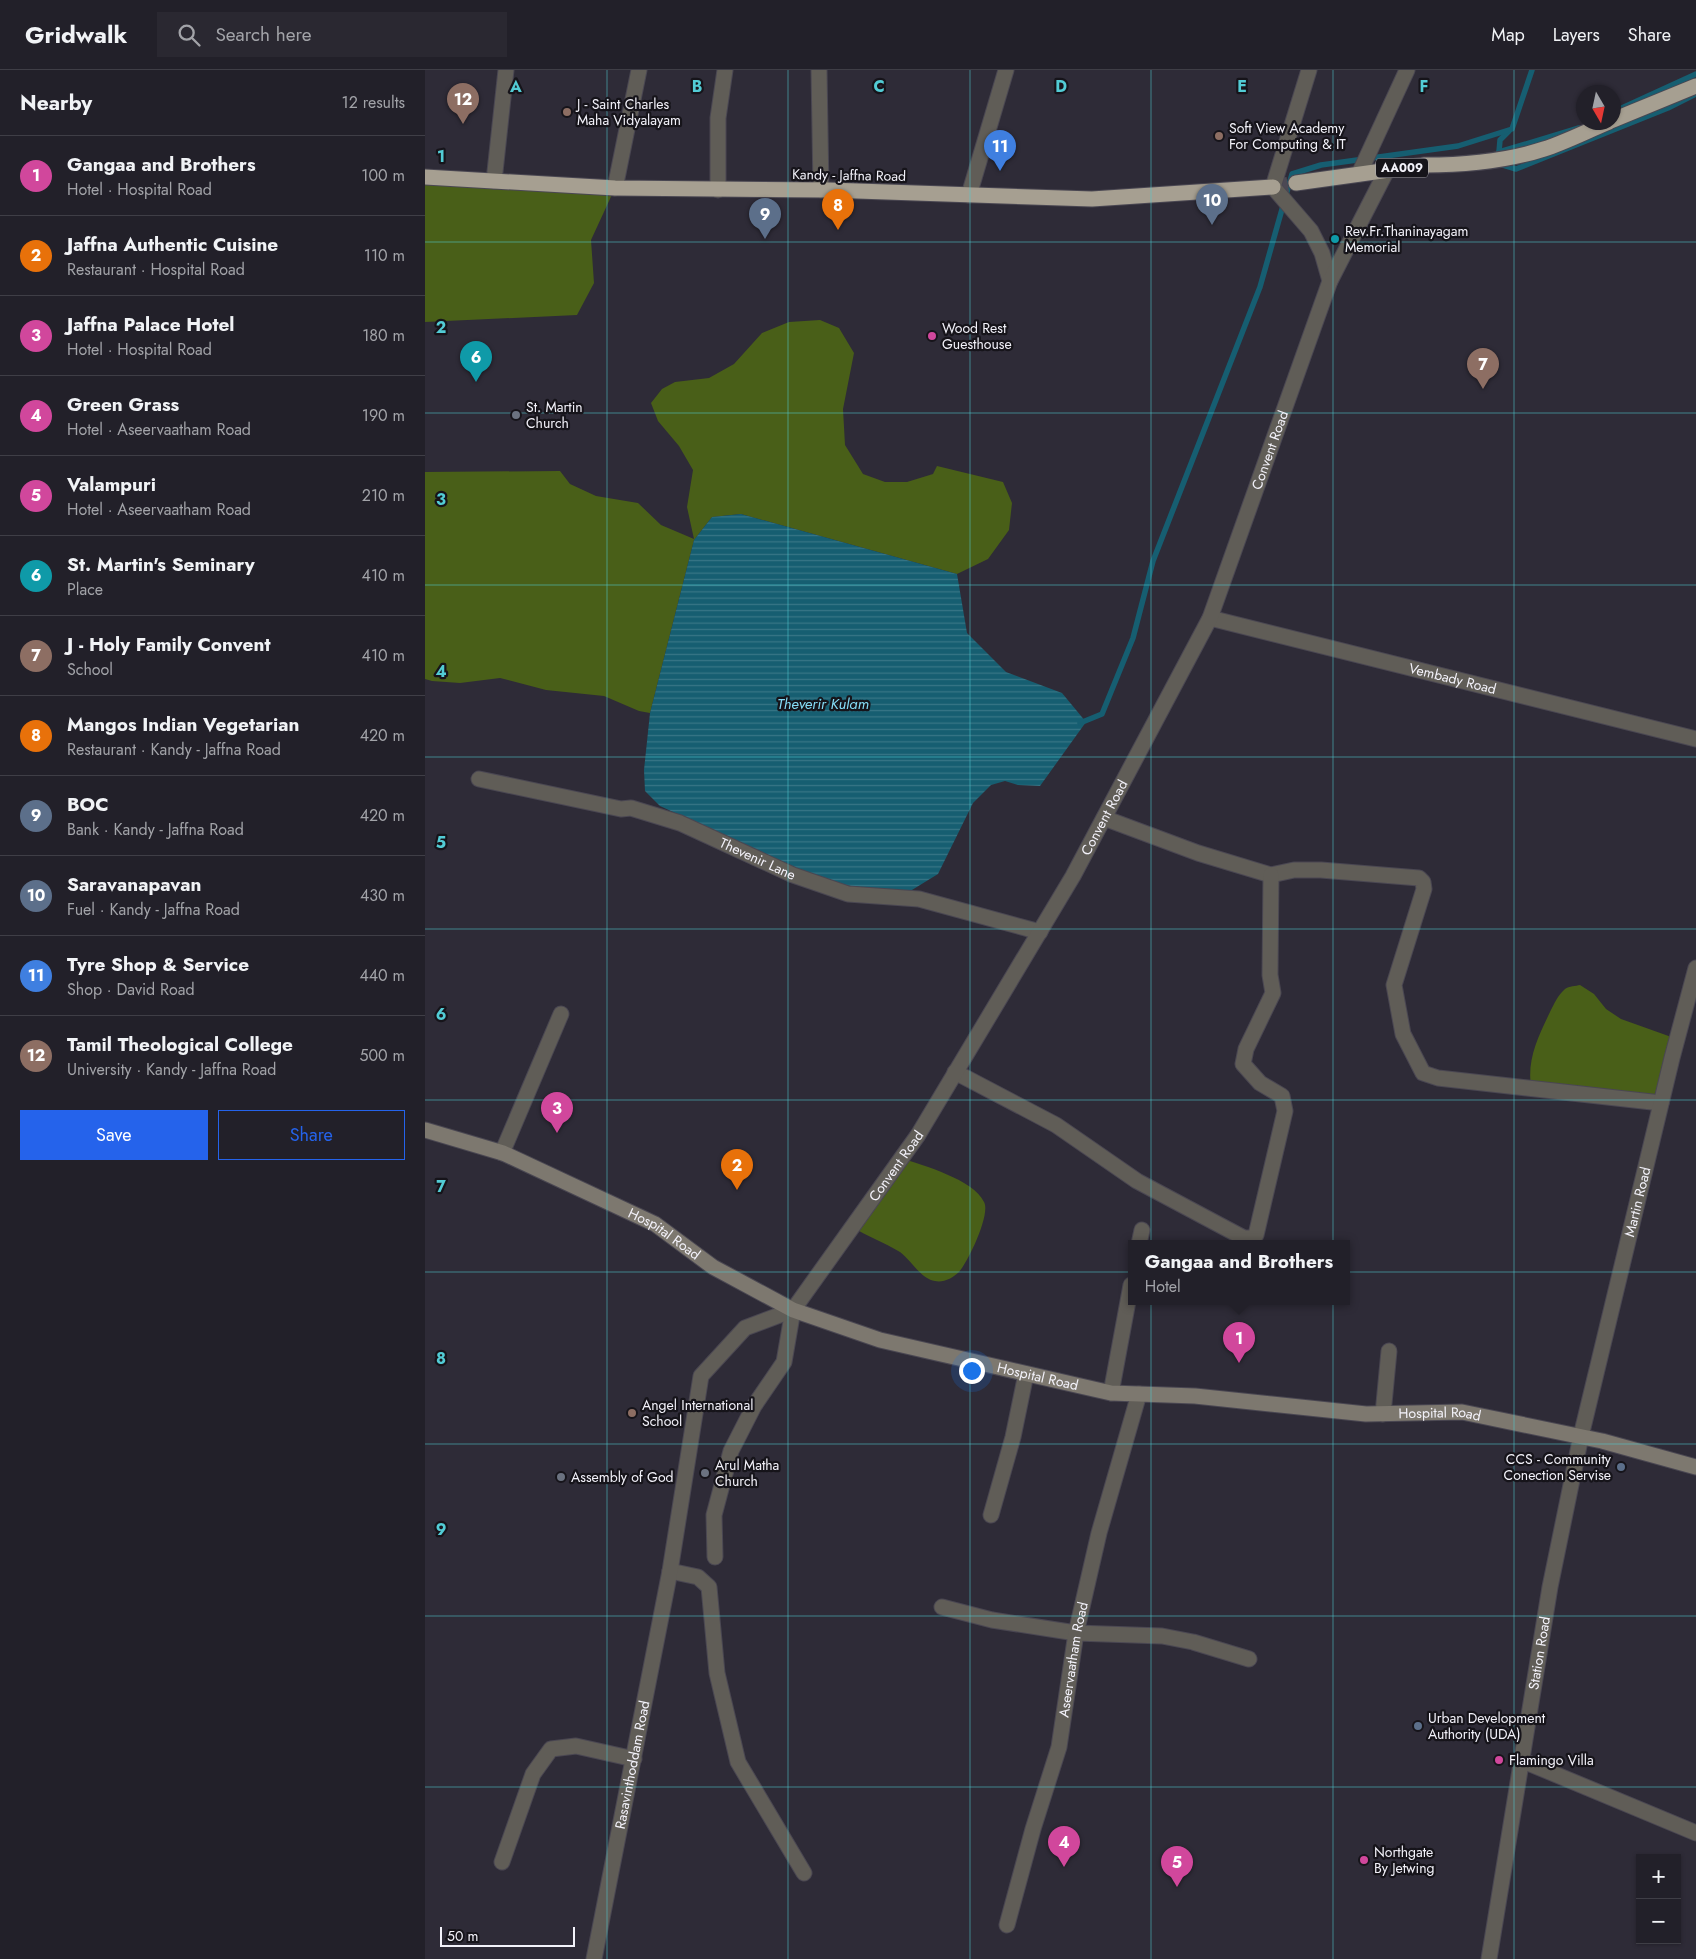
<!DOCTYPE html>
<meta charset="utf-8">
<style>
body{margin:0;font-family:Jost,sans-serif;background:#2a2831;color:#f1f3f6}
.controls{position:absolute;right:15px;bottom:15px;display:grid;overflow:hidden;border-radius:0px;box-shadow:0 1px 4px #0004}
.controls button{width:45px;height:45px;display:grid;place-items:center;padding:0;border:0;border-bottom:1px solid #3f3e46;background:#222029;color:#f1f3f6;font:25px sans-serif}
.compass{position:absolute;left:1151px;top:15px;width:45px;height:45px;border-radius:50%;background:#222029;box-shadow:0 1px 4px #0004;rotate:171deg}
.scale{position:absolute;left:15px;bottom:12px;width:135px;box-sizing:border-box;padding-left:5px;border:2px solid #f3f2fa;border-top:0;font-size:14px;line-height:18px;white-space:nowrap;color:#f3f2fa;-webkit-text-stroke:4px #16141a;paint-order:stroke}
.you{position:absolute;left:546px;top:1300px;width:18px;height:18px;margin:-12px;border:4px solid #fff;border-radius:50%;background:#1a73e8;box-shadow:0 0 0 8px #1a73e833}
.badge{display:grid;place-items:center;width:32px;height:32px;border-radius:50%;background:#2563eb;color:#fff;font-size:16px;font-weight:700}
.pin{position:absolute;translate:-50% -41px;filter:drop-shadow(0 1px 2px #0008)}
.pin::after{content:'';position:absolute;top:26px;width:18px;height:15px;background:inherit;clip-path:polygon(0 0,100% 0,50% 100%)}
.popup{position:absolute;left:703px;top:1170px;width:222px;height:65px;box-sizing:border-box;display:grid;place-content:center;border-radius:0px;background:#222029;filter:drop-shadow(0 1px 4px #0005);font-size:16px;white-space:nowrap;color:#a2a3a8}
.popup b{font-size:19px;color:#f1f3f6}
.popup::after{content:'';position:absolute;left:50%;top:100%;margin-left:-10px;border:10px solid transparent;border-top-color:#222029}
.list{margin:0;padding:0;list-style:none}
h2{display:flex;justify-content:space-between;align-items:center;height:65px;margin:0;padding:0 20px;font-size:21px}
h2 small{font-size:16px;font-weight:400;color:#a2a3a8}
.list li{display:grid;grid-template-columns:32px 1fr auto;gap:15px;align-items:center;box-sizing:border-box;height:80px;padding:0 20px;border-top:1px solid #3f3e46}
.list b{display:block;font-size:19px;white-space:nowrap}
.list p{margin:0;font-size:16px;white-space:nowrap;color:#a2a3a8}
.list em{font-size:16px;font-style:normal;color:#a2a3a8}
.actions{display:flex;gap:10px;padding:15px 20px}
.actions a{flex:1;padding:11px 0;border:1px solid #2563eb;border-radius:0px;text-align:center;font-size:18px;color:#2563eb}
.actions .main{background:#2563eb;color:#fff}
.icon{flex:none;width:28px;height:28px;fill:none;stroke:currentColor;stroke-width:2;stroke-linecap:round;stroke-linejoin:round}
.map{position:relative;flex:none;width:1271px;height:1889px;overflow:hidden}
header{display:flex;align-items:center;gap:30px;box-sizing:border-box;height:70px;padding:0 25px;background:#222029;border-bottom:1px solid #3f3e46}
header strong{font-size:24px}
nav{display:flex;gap:28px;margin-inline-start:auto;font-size:18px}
.search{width:350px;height:45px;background:#2a2831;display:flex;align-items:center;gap:12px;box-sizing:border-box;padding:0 18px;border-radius:0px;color:#a2a3a8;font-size:19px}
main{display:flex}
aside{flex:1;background:#222029}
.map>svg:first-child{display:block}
.grass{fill:#495f18}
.water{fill:url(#water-rules)}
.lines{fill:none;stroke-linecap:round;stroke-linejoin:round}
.stream{stroke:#165e71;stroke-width:5.5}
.highway-tunnel{stroke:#4c4954;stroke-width:15;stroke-dasharray:15 8;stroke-linecap:butt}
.street-casing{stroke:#4a4752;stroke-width:17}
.secondary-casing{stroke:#4a4752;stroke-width:17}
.highway-casing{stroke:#4a4752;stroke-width:17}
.street{stroke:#605d57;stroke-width:15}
.secondary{stroke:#7d786f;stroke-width:15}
.highway{stroke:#a69f91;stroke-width:15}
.grid{fill:none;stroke:#52ccd5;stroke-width:1;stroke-opacity:0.55}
.education-dot{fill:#8d6e63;stroke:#16141a;stroke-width:2}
.culture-dot{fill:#0f9aa8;stroke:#16141a;stroke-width:2}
.hotel-dot{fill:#d1479c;stroke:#16141a;stroke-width:2}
.worship-dot{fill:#6b7280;stroke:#16141a;stroke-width:2}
.service-dot{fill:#5c6f8a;stroke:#16141a;stroke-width:2}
.labels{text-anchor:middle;stroke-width:4.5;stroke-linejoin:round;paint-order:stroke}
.shield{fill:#16141a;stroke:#b1afb7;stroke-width:1}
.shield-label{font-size:12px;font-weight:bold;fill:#f3f2fa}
.poi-label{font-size:14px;fill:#f3f2fa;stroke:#16141a;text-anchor:start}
.street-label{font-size:14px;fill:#f3f2fa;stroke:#16141a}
.water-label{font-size:15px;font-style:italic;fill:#84dbf5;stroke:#16141a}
.grid-label{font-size:16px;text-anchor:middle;font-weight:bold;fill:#52ccd5;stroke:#16141a;stroke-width:4.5;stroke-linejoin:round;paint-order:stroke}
</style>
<header>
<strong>Gridwalk</strong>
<div class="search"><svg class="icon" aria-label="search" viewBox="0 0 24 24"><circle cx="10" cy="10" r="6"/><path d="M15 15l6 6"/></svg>Search here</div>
<nav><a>Map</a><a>Layers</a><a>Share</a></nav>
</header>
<main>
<aside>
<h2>Nearby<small>12 results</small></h2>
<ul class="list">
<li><span class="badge" style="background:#d1479c">1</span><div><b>Gangaa and Brothers</b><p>Hotel · Hospital Road</p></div><em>100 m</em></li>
<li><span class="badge" style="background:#e8710a">2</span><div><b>Jaffna Authentic Cuisine</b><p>Restaurant · Hospital Road</p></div><em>110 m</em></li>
<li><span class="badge" style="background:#d1479c">3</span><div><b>Jaffna Palace Hotel</b><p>Hotel · Hospital Road</p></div><em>180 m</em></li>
<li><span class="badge" style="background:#d1479c">4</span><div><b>Green Grass</b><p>Hotel · Aseervaatham Road</p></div><em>190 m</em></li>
<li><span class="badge" style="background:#d1479c">5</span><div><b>Valampuri</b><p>Hotel · Aseervaatham Road</p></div><em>210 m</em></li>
<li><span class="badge" style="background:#0f9aa8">6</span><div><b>St. Martin's Seminary</b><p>Place</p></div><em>410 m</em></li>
<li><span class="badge" style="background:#8d6e63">7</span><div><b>J - Holy Family Convent</b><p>School</p></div><em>410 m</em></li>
<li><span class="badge" style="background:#e8710a">8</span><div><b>Mangos Indian Vegetarian</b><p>Restaurant · Kandy - Jaffna Road</p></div><em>420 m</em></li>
<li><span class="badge" style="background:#5c6f8a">9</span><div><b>BOC</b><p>Bank · Kandy - Jaffna Road</p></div><em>420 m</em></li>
<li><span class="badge" style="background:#5c6f8a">10</span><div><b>Saravanapavan</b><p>Fuel · Kandy - Jaffna Road</p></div><em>430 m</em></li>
<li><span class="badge" style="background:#3f7fe0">11</span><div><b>Tyre Shop &amp; Service</b><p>Shop · David Road</p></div><em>440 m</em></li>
<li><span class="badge" style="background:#8d6e63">12</span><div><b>Tamil Theological College</b><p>University · Kandy - Jaffna Road</p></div><em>500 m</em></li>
</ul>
<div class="actions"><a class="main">Save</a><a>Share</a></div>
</aside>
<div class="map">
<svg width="1271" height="1889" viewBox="0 0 1271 1889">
<defs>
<pattern id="water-rules" width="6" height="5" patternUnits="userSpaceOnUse" patternTransform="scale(1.25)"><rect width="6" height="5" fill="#165e71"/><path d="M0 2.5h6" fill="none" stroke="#387686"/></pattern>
</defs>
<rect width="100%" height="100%" fill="#2e2b37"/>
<g class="grass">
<path d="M 0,107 L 190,118 L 166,170 L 169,213 L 152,245 L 0,252 Z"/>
<path d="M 395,250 L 414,258 L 429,283 L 418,339 L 420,375 L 438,404 L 460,412 L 482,412 L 508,404 L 512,396 L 578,412 L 587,433 L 584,460 L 563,489 L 532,504 L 316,444 L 287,447 L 269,470 L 225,643 L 214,641 L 179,626 L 121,620 L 75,608 L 35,613 L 7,611 L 0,609 L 0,402 L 135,401 L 145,414 L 171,426 L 213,433 L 236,455 L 269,469 L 262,437 L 268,400 L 254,376 L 233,351 L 226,333 L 237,319 L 250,312 L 284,308 L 309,294 L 337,263 L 364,252 Z"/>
<path d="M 1155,915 L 1169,924 L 1181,939 L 1196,949 L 1252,969 L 1236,1033 L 1106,1017 C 1102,989 1113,967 1125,942 C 1129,934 1133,925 1140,919 C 1144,916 1151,916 1155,915 Z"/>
<path d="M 476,1088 C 499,1096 548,1109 559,1132 C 566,1144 543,1192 534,1202 C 528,1208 518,1213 510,1211 C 496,1209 486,1190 475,1182 C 460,1173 442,1166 427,1157 Z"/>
</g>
<path class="water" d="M 316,444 L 532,504 L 542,563 L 581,602 L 637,623 L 661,652 L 615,716 L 593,715 L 580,711 L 566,715 L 548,733 L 513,804 L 482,823 L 403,813 L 235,736 L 220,721 L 219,700 L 225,643 L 269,470 L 287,447 Z"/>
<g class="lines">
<g class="stream">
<path d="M 1188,42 L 1271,4"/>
<path d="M 1084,61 L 1075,70 L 1074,82 L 1078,95 L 1091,99 L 1243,38 L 1271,24"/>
<path d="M 1074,82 L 1154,58"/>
<path d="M 655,653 L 677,644 L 708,568 L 728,491 L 835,217 L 867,104 L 896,95 L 1033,76 L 1087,59 L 1107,0"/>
</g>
<path class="highway-tunnel" d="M 848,117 L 871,113"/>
<defs>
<g id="street">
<path d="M 394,0 L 396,120"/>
<path d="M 884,0 L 848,117 L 886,161 L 897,183 L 905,211"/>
<path d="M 934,104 L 982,0"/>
<path d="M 69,111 L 81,0"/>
<path d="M 190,118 L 214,0"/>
<path d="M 293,120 L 293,48 L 300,0"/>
<path d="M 544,125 L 581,0"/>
<path id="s1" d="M 785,548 L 1271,669"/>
<path id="s2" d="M 54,709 L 196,739 L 206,738 L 255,753 L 368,805 L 423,824 L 494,829 L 615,862"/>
<path d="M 679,748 L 773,783 L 846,805 L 869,800 L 896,800 L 994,808 L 998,812 L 999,819 L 969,915 L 978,964 L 998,1003 L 1013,1008 L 1236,1033"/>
<path d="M 530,1002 L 631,1055 L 712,1111 L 819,1168 L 827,1168 L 831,1165 L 860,1041 L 857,1026 L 835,1013 L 818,994 L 821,979 L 848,923 L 845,905 L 846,805"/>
<path d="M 77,1083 L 136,944"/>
<path d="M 714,1174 L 717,1160"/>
<path d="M 686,1323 L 706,1215"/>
<path d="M 958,1344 L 964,1281"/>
<path d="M 566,1445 L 588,1367 L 601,1304"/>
<path id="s3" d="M 290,1487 L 289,1445 L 306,1381 L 329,1336 L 359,1292 L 368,1240 L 493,1065 L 648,806 L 785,548 L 905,211 L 962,100"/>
<path d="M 245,1501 L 273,1507 L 284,1517 L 292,1603 L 313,1692 L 379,1803"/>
<path d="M 517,1537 L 567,1550 L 651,1563 L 737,1566 L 768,1572 L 824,1589"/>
<path d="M 1096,1690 L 1271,1763"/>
<path d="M 77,1792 L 108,1704 L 126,1679 L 151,1676 L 209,1689"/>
<path id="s4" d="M 582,1855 L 608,1759 L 634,1677 L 651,1563 L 674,1463 L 714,1324"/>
<path id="s5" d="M 169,1889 L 245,1501 L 276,1306 L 320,1258 L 368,1240"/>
<path id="s6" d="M 1064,1889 L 1125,1517 L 1156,1366 L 1247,988 L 1271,898"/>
</g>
<g id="secondary">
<path id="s7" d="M 0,1060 L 78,1083 L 230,1154 L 288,1197 L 368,1240 L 455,1270 L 686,1323 L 770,1326 L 941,1344 L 1037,1342 L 1177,1371 L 1271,1397"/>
</g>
<g id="highway">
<path d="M 1188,50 L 1271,16"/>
<path d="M 0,107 L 190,118 L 403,120 L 667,129 L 848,117"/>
<path d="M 871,113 L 1000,95 C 1040,95 1082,91 1119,79 C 1141,72 1162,61 1184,52"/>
</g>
</defs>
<use href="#street" class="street-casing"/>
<use href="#secondary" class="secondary-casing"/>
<use href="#highway" class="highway-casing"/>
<use href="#street" class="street"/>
<use href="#secondary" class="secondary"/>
<use href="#highway" class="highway"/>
</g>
<path class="grid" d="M 182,0 L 182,1889M 363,0 L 363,1889M 545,0 L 545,1889M 726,0 L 726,1889M 908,0 L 908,1889M 1089,0 L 1089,1889M 0,172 L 1271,172M 0,343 L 1271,343M 0,515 L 1271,515M 0,687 L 1271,687M 0,859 L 1271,859M 0,1030 L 1271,1030M 0,1202 L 1271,1202M 0,1374 L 1271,1374M 0,1546 L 1271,1546M 0,1717 L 1271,1717"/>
<g class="education-dot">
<circle cx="142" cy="42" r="5"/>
<circle cx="794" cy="66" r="5"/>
<circle cx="207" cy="1343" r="5"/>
</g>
<circle class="culture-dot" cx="910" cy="169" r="5"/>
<g class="hotel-dot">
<circle cx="507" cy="266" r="5"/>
<circle cx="1074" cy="1690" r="5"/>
<circle cx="939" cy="1790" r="5"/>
</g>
<g class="worship-dot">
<circle cx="91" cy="345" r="5"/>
<circle cx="280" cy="1403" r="5"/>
<circle cx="136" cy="1407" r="5"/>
</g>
<g class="service-dot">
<circle cx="1196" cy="1397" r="5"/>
<circle cx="993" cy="1656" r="5"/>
</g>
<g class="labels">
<rect class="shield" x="951" y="88.5" width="52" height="19" rx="4"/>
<g class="shield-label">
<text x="977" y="102">AA009</text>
</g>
<g class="poi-label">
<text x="152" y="39">J - Saint Charles<tspan x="152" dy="16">Maha Vidyalayam</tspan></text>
<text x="804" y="63">Soft View Academy<tspan x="804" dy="16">For Computing &amp; IT</tspan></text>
<text x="920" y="166">Rev.Fr.Thaninayagam<tspan x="920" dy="16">Memorial</tspan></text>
<text x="517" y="263">Wood Rest<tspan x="517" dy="16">Guesthouse</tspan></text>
<text x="101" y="342">St. Martin<tspan x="101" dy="16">Church</tspan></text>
<text x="217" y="1340">Angel International<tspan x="217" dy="16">School</tspan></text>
<text x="1186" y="1394" text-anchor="end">CCS - Community<tspan x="1186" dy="16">Conection Servise</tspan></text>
<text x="290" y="1400">Arul Matha<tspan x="290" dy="16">Church</tspan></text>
<text x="146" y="1412">Assembly of God</text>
<text x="1003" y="1653">Urban Development<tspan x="1003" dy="16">Authority (UDA)</tspan></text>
<text x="1084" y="1695">Flamingo Villa</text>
<text x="949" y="1787">Northgate<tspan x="949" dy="16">By Jetwing</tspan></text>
</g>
<g class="street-label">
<text transform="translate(424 105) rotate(1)" y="5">Kandy - Jaffna Road</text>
<text dy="5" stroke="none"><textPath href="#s3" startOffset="1252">Convent Road</textPath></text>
<text dy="5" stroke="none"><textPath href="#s1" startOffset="250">Vembady Road</textPath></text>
<text dy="5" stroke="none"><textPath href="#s3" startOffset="848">Convent Road</textPath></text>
<text dy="5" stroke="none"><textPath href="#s2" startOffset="292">Thevenir Lane</textPath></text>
<text dy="5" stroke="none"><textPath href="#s3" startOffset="442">Convent Road</textPath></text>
<text dy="5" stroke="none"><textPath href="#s6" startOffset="772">Martin Road</textPath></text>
<text dy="5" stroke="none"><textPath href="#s7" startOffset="262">Hospital Road</textPath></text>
<text dy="5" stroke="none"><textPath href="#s7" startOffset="666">Hospital Road</textPath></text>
<text dy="5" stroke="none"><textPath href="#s7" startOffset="1071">Hospital Road</textPath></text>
<text dy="5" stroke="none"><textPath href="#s6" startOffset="310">Station Road</textPath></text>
<text dy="5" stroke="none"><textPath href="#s4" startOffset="274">Aseervaatham Road</textPath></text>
<text dy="5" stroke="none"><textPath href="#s5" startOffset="198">Rasavinthoddam Road</textPath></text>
</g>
<g class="water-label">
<text x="398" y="639">Theverir Kulam</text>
</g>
</g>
<g class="grid-label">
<text x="91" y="22">A</text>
<text x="272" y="22">B</text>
<text x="454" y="22">C</text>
<text x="636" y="22">D</text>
<text x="817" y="22">E</text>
<text x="999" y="22">F</text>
<text x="16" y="92">1</text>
<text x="16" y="263">2</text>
<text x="16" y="435">3</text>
<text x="16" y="607">4</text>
<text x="16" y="778">5</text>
<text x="16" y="950">6</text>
<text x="16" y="1122">7</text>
<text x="16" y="1294">8</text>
<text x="16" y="1465">9</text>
</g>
</svg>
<div class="controls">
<button>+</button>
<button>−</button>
</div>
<svg class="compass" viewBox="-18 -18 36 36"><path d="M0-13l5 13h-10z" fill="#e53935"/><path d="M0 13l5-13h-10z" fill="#a2a3a8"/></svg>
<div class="scale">50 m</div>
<div class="you"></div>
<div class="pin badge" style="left:814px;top:1293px;background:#d1479c">1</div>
<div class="popup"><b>Gangaa and Brothers</b>Hotel</div>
<div class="pin badge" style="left:312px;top:1120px;background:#e8710a">2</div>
<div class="pin badge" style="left:132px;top:1063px;background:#d1479c">3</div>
<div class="pin badge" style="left:639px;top:1797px;background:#d1479c">4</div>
<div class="pin badge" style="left:752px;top:1817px;background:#d1479c">5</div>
<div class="pin badge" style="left:51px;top:312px;background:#0f9aa8">6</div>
<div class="pin badge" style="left:1058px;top:319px;background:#8d6e63">7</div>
<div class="pin badge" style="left:413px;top:160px;background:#e8710a">8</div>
<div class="pin badge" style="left:340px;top:169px;background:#5c6f8a">9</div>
<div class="pin badge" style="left:787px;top:155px;background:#5c6f8a">10</div>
<div class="pin badge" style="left:575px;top:101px;background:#3f7fe0">11</div>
<div class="pin badge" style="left:38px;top:54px;background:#8d6e63">12</div>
</div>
</main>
